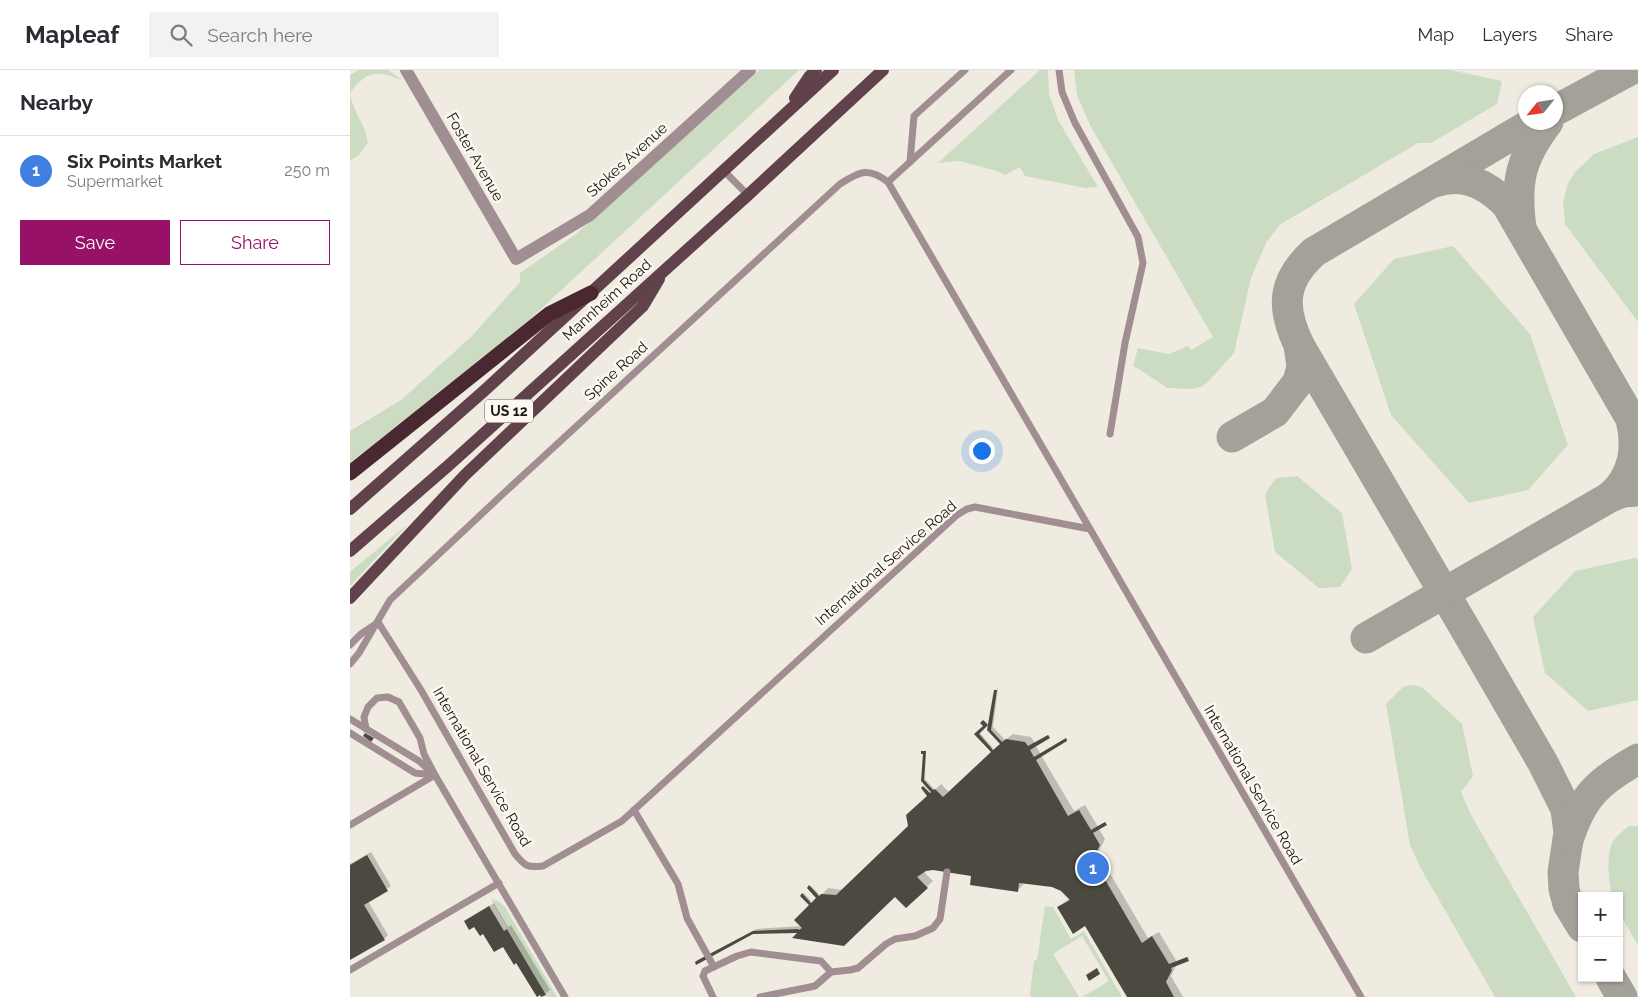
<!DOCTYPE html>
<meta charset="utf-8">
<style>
body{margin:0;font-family:Raleway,sans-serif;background:#f2f2f3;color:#2b2b33}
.controls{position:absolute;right:15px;bottom:15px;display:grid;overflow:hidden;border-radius:0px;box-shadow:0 1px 4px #0004}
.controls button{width:45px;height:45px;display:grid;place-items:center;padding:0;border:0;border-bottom:1px solid #e1e1e2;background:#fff;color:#2b2b33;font:25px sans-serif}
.compass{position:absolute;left:1168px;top:15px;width:45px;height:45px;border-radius:50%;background:#fff;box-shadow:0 1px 4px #0004;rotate:240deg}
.you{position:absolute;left:631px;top:380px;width:18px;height:18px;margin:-12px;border:4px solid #fff;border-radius:50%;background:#1a73e8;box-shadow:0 0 0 8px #1a73e833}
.badge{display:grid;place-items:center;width:32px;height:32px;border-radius:50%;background:#971167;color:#fff;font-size:16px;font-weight:700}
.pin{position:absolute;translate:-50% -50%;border:2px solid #fff;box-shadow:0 1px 5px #0006}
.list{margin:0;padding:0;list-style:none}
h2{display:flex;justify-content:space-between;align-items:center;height:65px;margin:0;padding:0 20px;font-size:21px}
h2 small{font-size:16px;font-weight:400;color:#7c7c81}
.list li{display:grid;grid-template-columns:32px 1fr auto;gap:15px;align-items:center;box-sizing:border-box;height:70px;padding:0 20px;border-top:1px solid #e1e1e2}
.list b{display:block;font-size:19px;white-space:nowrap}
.list p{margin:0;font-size:16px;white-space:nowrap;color:#7c7c81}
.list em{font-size:16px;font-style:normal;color:#7c7c81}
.actions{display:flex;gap:10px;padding:15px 20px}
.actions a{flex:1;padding:11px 0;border:1px solid #971167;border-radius:0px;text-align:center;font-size:18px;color:#971167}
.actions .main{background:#971167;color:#fff}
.icon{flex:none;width:28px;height:28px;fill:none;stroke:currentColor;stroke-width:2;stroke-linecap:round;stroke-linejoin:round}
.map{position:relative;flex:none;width:1288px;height:927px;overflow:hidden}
header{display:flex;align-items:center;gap:30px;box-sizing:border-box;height:70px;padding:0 25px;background:#fff;border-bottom:1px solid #e1e1e2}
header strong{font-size:24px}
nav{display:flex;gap:28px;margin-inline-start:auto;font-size:18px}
.search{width:350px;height:45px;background:#f2f2f3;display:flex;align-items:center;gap:12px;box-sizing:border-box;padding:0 18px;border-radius:0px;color:#7c7c81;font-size:19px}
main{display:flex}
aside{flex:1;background:#fff}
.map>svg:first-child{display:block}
.green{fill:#ccdcc3}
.shadow{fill:#0003}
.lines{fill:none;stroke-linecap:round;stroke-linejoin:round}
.taxiway{stroke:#a4a199;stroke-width:31}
.building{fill:#4c4941}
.service{stroke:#a08e92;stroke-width:7}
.minor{stroke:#a08e92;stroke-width:12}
.primary{stroke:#61424a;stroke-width:12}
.motorway{stroke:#4a2832;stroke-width:15}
.labels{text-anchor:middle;stroke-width:5;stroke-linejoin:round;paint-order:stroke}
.shield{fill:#fcf8ef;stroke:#5c5a54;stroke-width:1}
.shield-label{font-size:14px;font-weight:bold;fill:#171612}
.street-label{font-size:15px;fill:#171612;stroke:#fcf8ef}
</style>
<header>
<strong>Mapleaf</strong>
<div class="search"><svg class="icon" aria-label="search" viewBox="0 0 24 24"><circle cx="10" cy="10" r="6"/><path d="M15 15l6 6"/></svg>Search here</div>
<nav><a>Map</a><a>Layers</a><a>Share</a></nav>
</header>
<main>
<aside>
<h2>Nearby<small></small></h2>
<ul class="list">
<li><span class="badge" style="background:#3f7fe0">1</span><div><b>Six Points Market</b><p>Supermarket</p></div><em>250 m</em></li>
</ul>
<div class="actions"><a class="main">Save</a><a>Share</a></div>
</aside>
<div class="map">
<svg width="1288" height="927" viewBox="0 0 1288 927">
<rect width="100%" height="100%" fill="#efebe1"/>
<g class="green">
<path d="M 9,0 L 38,0 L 52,10 C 25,0 17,0 0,23 C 3,43 15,52 18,73 L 9,85 L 0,91 L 0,5 Z"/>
<path d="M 409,0 L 449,0 L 178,251 L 0,393 L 0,361 L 51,330 L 122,266 L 170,212 L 170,203 L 225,165 Z"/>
<path d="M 690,0 L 698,0 L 699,24 L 708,50 L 748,117 L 735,118 L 675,106 L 670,97 L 655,105 L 647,101 L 609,91 L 588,93 Z"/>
<path d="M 724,0 L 1100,0 L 1152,11 L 1147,34 L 1081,73 L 1068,73 L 931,154 L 917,171 L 901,208 L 884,283 L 858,312 L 851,317 L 843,319 L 817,318 L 792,301 L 783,296 L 788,278 L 819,284 L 838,276 L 841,280 L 863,267 L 740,55 L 727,25 Z"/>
<path d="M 1288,67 L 1288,252 L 1215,154 L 1213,132 L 1218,113 L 1226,101 L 1244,84 Z"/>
<path d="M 1103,176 L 1180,264 L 1218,375 L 1178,420 L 1119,433 L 1041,345 L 1004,234 L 1044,189 Z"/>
<path d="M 947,406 L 992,443 L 1002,499 L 990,517 L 969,518 L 925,482 L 915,424 L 926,408 Z"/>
<path d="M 58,454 L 0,516 L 0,502 Z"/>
<path d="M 1285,488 L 1288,490 L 1288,630 L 1238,641 L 1195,603 L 1183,547 L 1225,501 Z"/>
<path d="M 1063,615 L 1072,617 L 1112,654 L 1123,706 L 1111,722 L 1120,743 L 1226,927 L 1145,927 L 1070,797 L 1060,775 L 1036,634 L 1053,617 Z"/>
<path d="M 1279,756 L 1288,756 L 1288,875 L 1269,843 L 1269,826 L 1262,826 C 1259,813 1255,781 1264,770 C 1268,765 1274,760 1279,756 Z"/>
<path d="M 141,829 L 148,831 L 155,837 L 207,927 L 197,927 Z"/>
<path d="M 695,836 L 703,837 L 721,869 L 734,861 L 772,927 L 732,927 L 759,911 L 732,866 L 703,884 L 729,927 L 681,927 L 680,924 L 684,890 L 687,890 Z"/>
</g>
<g class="shadow">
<path d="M 648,618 L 643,657 L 655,670 L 663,664 L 681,667 L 685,673 L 699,665 L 699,667 L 685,675 L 691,684 L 717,668 L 717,670 L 691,685 L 724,741 L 735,735 L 748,757 L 756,752 L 756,754 L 749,759 L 755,769 L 748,783 L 798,868 L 809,862 L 827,892 L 838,887 L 839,889 L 827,894 L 821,906 L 833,927 L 778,927 L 736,854 L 709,837 L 720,828 L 712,820 L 702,816 L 673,812 L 673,815 L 667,821 L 623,804 L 583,799 L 573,801 L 583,811 L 556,837 L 545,825 L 450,861 L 403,863 L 349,890 L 406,859 L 452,856 L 446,850 L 478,818 L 493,820 L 559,757 L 581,723 L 575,716 L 576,715 L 572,710 L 573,681 L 576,681 L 575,709 L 585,720 L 591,714 L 599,722 L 651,674 L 639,660 L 645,621 Z"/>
<path d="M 634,650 L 638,654 L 629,662 L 643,678 L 641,680 L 626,664 L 634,656 L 631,653 Z"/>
<path d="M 21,782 L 41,816 L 18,831 L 38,865 L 34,869 L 0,888 L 0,794 Z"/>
<path d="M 461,816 L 469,824 L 467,826 L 459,818 Z"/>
<path d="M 454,823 L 461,831 L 459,833 L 451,826 Z"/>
<path d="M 144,833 L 158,857 L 161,855 L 200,920 L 192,926 L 153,875 L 125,855 L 116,851 Z"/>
</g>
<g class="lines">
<g class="taxiway">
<path d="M 1206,40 L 1280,0"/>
<path d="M 1184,52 L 964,182 C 932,211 931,237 949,275 L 1120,567 L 1193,693 L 1216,739 L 1219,763 L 1213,802 L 1214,819 L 1218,834 L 1232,857"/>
<path d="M 1085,112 C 1113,102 1138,115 1157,135 L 1288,361"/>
<path d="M 1171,158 C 1165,112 1170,89 1198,52"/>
<path d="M 882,367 L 925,342 L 948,312 L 952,297 L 949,275"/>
<path d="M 1260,427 C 1284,406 1288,379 1281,349"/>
<path d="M 1016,568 L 1260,427 L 1273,422 L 1288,421"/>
<path d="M 1218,770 C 1232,726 1249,711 1288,689"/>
<path d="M 1261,908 L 1272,927"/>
</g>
</g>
<g class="building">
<path d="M 644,620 L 647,620 L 641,660 L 652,672 L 656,669 L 675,672 L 678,676 L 698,665 L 700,668 L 680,680 L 684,687 L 716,668 L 717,671 L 686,690 L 718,746 L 729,740 L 741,760 L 755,752 L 757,755 L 743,763 L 750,775 L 743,789 L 792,873 L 802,866 L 819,894 L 837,887 L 839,891 L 821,898 L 822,900 L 816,912 L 824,927 L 777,927 L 735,856 L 723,864 L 707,837 L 720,830 L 711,821 L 702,817 L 669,813 L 668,822 L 620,815 L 621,806 L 583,800 L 576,801 L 567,807 L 578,818 L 556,838 L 545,827 L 494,876 L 442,868 L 447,863 L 403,864 L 346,895 L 345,892 L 348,890 L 403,861 L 448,859 L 449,860 L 452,858 L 444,850 L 459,835 L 450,826 L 452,823 L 461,833 L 466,828 L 457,818 L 459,815 L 469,826 L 471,824 L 486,825 L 558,756 L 556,745 L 577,726 L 571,718 L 573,716 L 580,723 L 581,722 L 571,711 L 573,684 L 571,684 L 571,681 L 576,681 L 574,710 L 583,720 L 585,719 L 593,727 L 641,682 L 624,664 L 633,656 L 630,653 L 633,650 L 638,655 L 629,664 L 643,680 L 650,674 L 637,660 Z"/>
<path d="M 15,663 L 24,668 L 21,672 L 13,666 Z"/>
<path d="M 17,785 L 38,821 L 14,835 L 35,870 L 0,890 L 0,795 Z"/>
<path d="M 139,836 L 154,861 L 157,859 L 196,925 L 191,927 L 190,925 L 187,927 L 166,893 L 164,895 L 153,877 L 144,882 L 133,864 L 130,866 L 124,857 L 119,860 L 114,851 Z"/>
<path d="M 747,898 L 750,904 L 739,911 L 736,905 Z"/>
</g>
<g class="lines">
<g class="service">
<path d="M 709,0 L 712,22 L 725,53 L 788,167 L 793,193 L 775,273 L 760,364"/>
<path d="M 560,92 L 564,46 L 615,0"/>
<path d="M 373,100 L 398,125"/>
<path d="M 538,112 L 661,0"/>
<path d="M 28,552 L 71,620 L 165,784 C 175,796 177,798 193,796 L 272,751 L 607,445 L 617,439 L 625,437 L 740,459 L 1011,927"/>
<path d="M 0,575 L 11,564 L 26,554"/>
<path d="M 0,594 L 9,583 L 40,530 L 155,422 L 490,114 C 510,101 519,97 538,112 L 740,459"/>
<path d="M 0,649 L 69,691 L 81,702"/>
<path d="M 16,659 L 14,647 L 18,637 L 27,628 L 38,627 L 49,632 L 70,668 L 74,684 L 85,705 L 215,927"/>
<path d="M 0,663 L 65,703 L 84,705"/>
<path d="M 284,740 L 328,814 L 337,848 L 364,897"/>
<path d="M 0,755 L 85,705"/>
<path d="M 0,900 L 149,813"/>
<path d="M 363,927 L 353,906 L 355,901 L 387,886 L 401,882 L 471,891 L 481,902"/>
<path d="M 410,927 L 465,916 L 481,902 L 500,900 L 508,898 L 536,874 L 545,869 L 565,866 L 583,858 L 590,849 L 597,802"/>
</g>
<path class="minor" d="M 56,0 L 166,189 L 240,145 L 400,0"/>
<g class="primary">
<path d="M 445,28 L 459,7 L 466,0"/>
<path d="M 0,439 L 135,320 L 483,0"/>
<path d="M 0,481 L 99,395 L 398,125 L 533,0"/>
<path d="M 0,528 L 115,405 L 293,236 L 309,209"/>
</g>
<path class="motorway" d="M 0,403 L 199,244 L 241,223"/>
</g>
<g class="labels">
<rect class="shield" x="135" y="329.5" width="48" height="23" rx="4"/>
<g class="shield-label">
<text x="159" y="346">US 12</text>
</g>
<g class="street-label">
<text transform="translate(125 87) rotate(60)" y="5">Foster Avenue</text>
<text transform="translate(277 90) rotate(-42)" y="5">Stokes Avenue</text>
<text transform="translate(257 230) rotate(-42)" y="5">Mannheim Road</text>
<text transform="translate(266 301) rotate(-42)" y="5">Spine Road</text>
<text transform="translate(536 493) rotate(-41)" y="5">International Service Road</text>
<text transform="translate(132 697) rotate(60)" y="5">International Service Road</text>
<text transform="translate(903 715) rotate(60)" y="5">International Service Road</text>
</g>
</g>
</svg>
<div class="controls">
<button>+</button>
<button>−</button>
</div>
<svg class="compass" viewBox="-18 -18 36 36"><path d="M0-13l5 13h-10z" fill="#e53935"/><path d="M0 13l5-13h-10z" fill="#7c7c81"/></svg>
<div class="you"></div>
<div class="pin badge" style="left:743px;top:798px;background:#3f7fe0">1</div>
</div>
</main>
